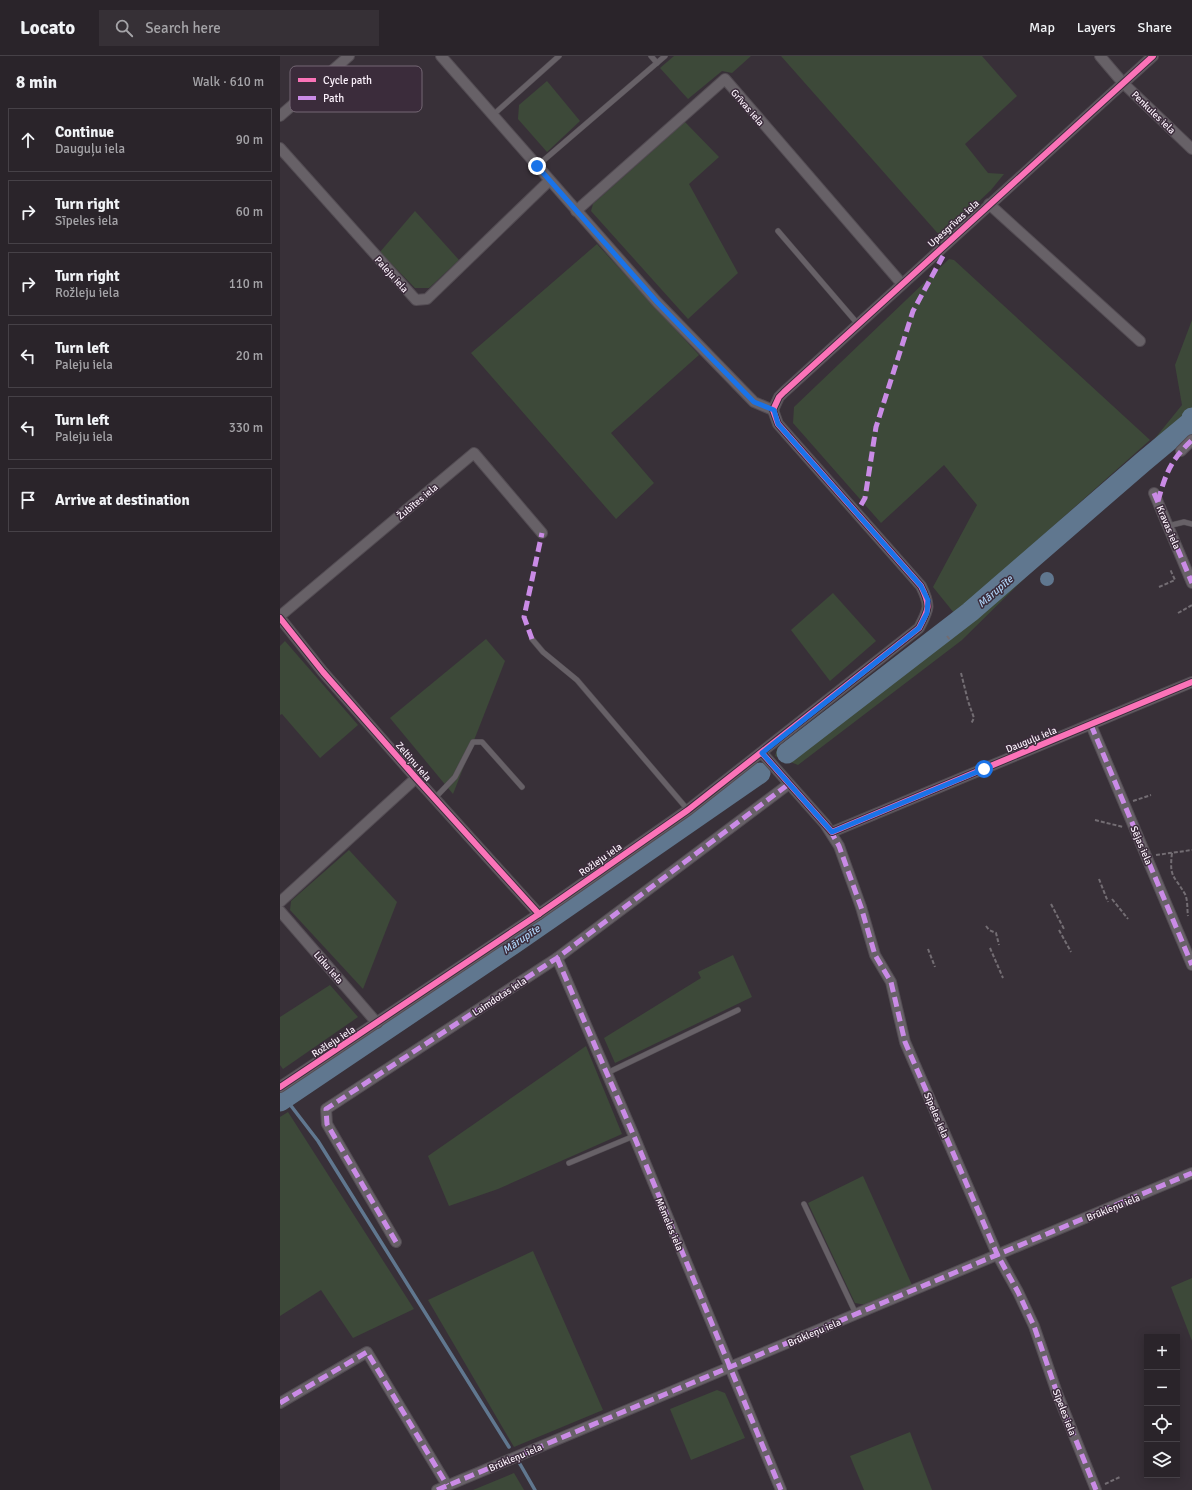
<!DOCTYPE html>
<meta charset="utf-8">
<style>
body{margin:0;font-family:Signika,sans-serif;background:#363036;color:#f1f3f6}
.controls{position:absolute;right:12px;bottom:12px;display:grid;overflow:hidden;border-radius:0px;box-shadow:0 2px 10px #0003}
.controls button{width:36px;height:36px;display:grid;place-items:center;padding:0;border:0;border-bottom:1px solid #464147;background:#2a242a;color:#f1f3f6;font:20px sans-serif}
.stop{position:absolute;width:12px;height:12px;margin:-9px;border:3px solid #1a73e8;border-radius:50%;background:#fff}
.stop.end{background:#1a73e8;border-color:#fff;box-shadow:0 1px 4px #0008}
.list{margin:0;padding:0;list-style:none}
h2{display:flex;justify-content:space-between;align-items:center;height:52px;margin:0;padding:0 16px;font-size:17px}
h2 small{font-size:13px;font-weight:400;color:#a5a4a8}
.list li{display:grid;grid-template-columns:26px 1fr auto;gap:12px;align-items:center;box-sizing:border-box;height:64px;margin:0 8px 8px;padding:0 8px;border:1px solid #464147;border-radius:0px}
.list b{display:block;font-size:15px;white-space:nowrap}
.list p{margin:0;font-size:13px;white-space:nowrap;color:#a5a4a8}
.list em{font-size:13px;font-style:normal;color:#a5a4a8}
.icon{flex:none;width:22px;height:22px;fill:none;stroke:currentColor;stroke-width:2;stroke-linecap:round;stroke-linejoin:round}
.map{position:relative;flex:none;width:912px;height:1434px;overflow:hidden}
header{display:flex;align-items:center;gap:24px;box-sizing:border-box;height:56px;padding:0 20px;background:#2a242a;border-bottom:1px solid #464147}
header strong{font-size:19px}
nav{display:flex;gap:22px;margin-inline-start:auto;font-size:14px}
.search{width:280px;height:36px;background:#363036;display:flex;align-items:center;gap:10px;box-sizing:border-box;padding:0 14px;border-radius:0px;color:#a5a4a8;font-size:15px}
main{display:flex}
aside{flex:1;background:#2a242a}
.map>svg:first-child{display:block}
.green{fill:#3d4939}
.water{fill:#60778f}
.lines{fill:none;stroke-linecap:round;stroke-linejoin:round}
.stream{stroke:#60778f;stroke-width:3.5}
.river{stroke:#60778f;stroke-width:21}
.service-casing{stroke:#534c53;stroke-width:6}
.minor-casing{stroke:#534c53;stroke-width:12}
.path{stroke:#736d73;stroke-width:2;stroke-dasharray:4 2;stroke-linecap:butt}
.service{stroke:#676167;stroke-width:5}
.minor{stroke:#676167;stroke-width:10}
.quiet{stroke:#ca8be6;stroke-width:5;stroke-dasharray:10 5;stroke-linecap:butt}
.cycleway-casing{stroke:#3b2c3b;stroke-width:8}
.cycleway{stroke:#fb73b8;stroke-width:6}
.route{stroke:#1a73e8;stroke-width:5}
.labels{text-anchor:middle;stroke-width:3;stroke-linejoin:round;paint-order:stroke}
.street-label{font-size:10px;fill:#faf0fa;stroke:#3b2c3b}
.water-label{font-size:11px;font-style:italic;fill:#add1f5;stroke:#3b2c3b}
.key{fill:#3b2c3b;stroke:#746774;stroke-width:1}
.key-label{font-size:11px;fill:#faf0fa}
</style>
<header>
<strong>Locato</strong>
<div class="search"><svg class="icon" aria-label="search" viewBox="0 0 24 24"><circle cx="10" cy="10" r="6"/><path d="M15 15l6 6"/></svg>Search here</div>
<nav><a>Map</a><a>Layers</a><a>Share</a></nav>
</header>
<main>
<aside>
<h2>8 min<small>Walk · 610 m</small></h2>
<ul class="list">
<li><svg class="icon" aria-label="ahead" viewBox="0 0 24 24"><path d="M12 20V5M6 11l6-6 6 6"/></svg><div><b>Continue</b><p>Dauguļu iela</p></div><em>90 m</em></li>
<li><svg class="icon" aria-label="right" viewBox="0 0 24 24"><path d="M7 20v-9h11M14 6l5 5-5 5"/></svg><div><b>Turn right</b><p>Sīpeles iela</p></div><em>60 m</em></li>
<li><svg class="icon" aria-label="right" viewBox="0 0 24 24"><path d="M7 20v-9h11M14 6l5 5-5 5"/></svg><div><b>Turn right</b><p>Rožleju iela</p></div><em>110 m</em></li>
<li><svg class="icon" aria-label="left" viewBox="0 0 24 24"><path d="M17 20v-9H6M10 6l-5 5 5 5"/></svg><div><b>Turn left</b><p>Paleju iela</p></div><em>20 m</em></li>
<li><svg class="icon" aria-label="left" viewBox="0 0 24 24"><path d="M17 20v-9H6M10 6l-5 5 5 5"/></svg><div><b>Turn left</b><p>Paleju iela</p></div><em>330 m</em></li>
<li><svg class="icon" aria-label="arrive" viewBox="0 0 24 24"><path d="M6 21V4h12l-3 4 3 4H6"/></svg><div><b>Arrive at destination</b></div></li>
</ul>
</aside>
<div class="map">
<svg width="912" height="1434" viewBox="0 0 912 1434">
<rect width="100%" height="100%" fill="#383038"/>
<g class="green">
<path d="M 394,0 L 471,0 L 452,17 L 442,15 L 408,43 L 380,12 Z"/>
<path d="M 501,0 L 702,0 L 737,40 L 685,88 L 708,117 L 724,118 L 711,134 L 661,181 Z"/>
<path d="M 267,25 L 300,65 L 267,96 L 238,63 L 239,49 Z"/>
<path d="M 405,66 L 439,101 L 409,128 L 458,217 L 408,263 L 311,155 L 313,148 Z"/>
<path d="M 135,155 L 179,204 L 149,232 L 135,232 L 100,196 Z"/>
<path d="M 317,188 L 419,299 L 331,377 L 374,427 L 336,463 L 191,297 Z"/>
<path d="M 669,203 L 674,204 L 870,384 L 743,497 L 872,386 L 902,349 L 895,309 L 912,264 L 912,379 L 823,448 L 813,462 L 751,516 L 682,584 L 518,709 L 495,700 L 497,693 L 674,557 L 653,531 L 697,449 L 664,409 L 601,467 L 513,367 L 514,351 Z"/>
<path d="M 553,537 L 596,585 L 550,625 L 511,574 Z"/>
<path d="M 206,583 L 225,605 L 173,738 L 110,662 Z"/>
<path d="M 5,585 L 78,669 L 40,702 L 2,658 L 0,659 L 0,590 Z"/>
<path d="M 69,794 L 117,846 L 83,933 L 10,854 L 11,845 Z"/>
<path d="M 453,899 L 472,941 L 335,1007 L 324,982 L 421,922 L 418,916 Z"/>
<path d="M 50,929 L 78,961 L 3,1013 L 0,1009 L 0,961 Z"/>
<path d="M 306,990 L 342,1078 L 218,1133 L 169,1150 L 148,1100 Z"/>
<path d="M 8,1056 L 134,1253 L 73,1282 L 41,1234 L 0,1260 L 0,1061 Z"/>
<path d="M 583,1120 L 632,1229 L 586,1249 L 575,1247 L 528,1147 Z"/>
<path d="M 253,1195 L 323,1354 L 234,1391 L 148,1244 Z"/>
<path d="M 912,1222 L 912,1285 L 891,1231 Z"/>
<path d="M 437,1334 L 445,1337 L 465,1382 L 411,1404 L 390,1353 Z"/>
<path d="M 630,1376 L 652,1434 L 584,1434 L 570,1400 Z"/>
<path d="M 234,1417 L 244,1434 L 193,1434 Z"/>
</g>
<circle class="water" cx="767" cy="523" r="7"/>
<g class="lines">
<g class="stream">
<path d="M 5,1042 L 38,1085 L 229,1391"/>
<path d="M 240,1408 L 255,1434"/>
</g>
<g class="river">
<path d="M 507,697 L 690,556 L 863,406 L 912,365 L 912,362"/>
<path d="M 0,1045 L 233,888 L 480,717"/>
</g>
<defs>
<g id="service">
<path d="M 371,0 L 377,7"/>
<path d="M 213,59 L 279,0"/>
<path d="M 257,110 L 385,0"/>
<path d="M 498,175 L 577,267"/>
<path d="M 888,470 L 904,466 L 912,468"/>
<path d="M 252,583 L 263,596 L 297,624 L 408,754"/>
<path d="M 154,743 L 175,721 L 193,686 L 202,686 L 242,731"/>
<path d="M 327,1017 L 458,954"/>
<path d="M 289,1107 L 354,1080"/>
<path d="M 524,1148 L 576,1258"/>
</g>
<g id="minor">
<path d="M 161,0 L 377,246 L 474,346 L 493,354"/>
<path d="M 820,0 L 843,27 L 912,93"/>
<path d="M 0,60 L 69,0"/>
<path d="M 0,92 L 136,244 L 147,243 L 269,125"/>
<path d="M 709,148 L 860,285"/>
<path d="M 296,155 L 445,23 L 622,228"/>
<path d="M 493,354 L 499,341 L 504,336 L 873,0"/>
<path d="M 901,395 L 912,384"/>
<path d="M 874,437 L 912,527"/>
<path d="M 0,560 L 194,397 L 262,477"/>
<path d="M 0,562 L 43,616 L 136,722 L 259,858"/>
<path d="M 811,669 L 912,909"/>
<path d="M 482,697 L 545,768 L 559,790 L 581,851 L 595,899 L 611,926 L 625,986 L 717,1198 L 738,1236 L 754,1270 L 777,1337 L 816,1434"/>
<path d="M 552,776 L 912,626"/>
<path d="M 0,846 L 136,722"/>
<path d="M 0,855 L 97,967"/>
<path d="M 277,902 L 354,1080 L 501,1434"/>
<path d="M 0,1031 L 259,858 L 408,754 L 639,572 C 649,553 651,550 641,530 L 498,368 L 493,354"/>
<path d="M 116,1186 L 47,1068 L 46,1053 L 277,902 L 509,728"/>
<path d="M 0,1347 L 87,1296 L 167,1429"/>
<path d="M 157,1434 L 912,1117"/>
</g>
</defs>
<use href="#service" class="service-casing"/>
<use href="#minor" class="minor-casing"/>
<g class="path">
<path d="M 879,531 L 895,524 L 890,513"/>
<path d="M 898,557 L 912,549"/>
<path d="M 667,580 L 670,584"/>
<path d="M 681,617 L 688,645 L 694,662 L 691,668"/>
<path d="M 853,745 L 871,739"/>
<path d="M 815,764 L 843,771"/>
<path d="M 892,797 C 889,822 894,819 905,838 C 908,844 907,854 908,860"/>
<path d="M 876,799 L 912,794"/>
<path d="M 819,823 L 828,846"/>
<path d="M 832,843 L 848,863"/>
<path d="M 771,848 L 784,873"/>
<path d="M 706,870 L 709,874 L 716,877 L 719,889"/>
<path d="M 779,874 L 791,896"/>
<path d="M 710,892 L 723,922"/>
<path d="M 648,893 L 655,911"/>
<path d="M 825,1428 L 840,1421"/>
</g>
<use href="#service" class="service"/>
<use href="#minor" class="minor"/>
<g class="quiet">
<path d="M 874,437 L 912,527"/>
<path d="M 878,445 C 886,417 890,405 912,384"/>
<path d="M 581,449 L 585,442 L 596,371 L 633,255 L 663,200"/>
<path d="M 252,583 L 244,561 L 262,477"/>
<path d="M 811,669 L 912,909"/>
<path d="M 550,774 L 559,790 L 581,851 L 595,899 L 611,926 L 625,986 L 717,1198 L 738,1236 L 754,1270 L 777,1337 L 816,1434"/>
<path d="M 277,902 L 354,1080 L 501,1434"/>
<path d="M 116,1186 L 47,1068 L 46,1053 L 277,902 L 509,728"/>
<path d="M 0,1347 L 87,1296 L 167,1429"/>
<path d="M 157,1434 L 912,1117"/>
</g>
<defs>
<g id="cycleway">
<path d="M 0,562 L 43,616 L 136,722 L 259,858"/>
<path d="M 482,697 L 552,776 L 912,626"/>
<path d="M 0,1031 L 259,858 L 408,754 L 639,572 C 649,553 651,550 641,530 L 498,368 L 493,354 L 499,341 L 504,336 L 873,0"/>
</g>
</defs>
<use href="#cycleway" class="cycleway-casing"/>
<use href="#cycleway" class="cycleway"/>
</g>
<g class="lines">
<path class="route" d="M 257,110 L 377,246 L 474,346 L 494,354 L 498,368 L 641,530 L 648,544 L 647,557 L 639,572 L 482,697 L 552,776 L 704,713"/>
</g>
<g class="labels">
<g class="street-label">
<text transform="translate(468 51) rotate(49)" y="4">Grīvas iela</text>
<text transform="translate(874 56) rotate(44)" y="4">Penkules iela</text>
<text transform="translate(673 167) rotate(-42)" y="4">Upesgrīvas iela</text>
<text transform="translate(112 218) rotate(48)" y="4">Paleju iela</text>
<text transform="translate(137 445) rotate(-40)" y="4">Žubītes iela</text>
<text transform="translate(889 471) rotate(67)" y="4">Kravas iela</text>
<text transform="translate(751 683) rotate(-22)" y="4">Dauguļu iela</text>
<text transform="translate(134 705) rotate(49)" y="4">Zeltiņu iela</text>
<text transform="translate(862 789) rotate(67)" y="4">Sējas iela</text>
<text transform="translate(320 803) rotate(-35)" y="4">Rožleju iela</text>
<text transform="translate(49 911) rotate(49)" y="4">Lūku iela</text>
<text transform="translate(219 940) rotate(-33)" y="4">Laimdotas iela</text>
<text transform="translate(53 985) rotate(-33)" y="4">Rožleju iela</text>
<text transform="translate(657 1059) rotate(67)" y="4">Sīpeles iela</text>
<text transform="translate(833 1151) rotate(-22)" y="4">Brūkleņu iela</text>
<text transform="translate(390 1168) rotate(67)" y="4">Mēmeles iela</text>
<text transform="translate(534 1276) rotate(-23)" y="4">Brūkleņu iela</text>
<text transform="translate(785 1356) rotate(69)" y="4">Sīpeles iela</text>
<text transform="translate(235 1401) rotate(-23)" y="4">Brūkleņu iela</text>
</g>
<g class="water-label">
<text transform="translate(715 535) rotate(-41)" y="4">Mārupīte</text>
<text transform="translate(241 883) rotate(-34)" y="4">Mārupīte</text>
</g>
</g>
<rect x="10" y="10" width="132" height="46" rx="6" class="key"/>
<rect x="18" y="22" width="18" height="4" fill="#fb73b8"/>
<rect x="18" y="40" width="18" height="4" fill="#ca8be6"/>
<g class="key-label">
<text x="43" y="28">Cycle path</text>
<text x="43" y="46">Path</text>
</g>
</svg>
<div class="controls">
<button>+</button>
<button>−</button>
<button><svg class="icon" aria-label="locate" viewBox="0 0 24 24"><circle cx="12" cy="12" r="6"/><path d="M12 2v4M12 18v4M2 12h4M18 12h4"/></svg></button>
<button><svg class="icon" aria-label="layers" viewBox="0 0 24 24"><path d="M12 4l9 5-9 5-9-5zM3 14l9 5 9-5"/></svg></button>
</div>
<div class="stop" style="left:704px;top:713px"></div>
<div class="stop end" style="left:257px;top:110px"></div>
</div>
</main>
